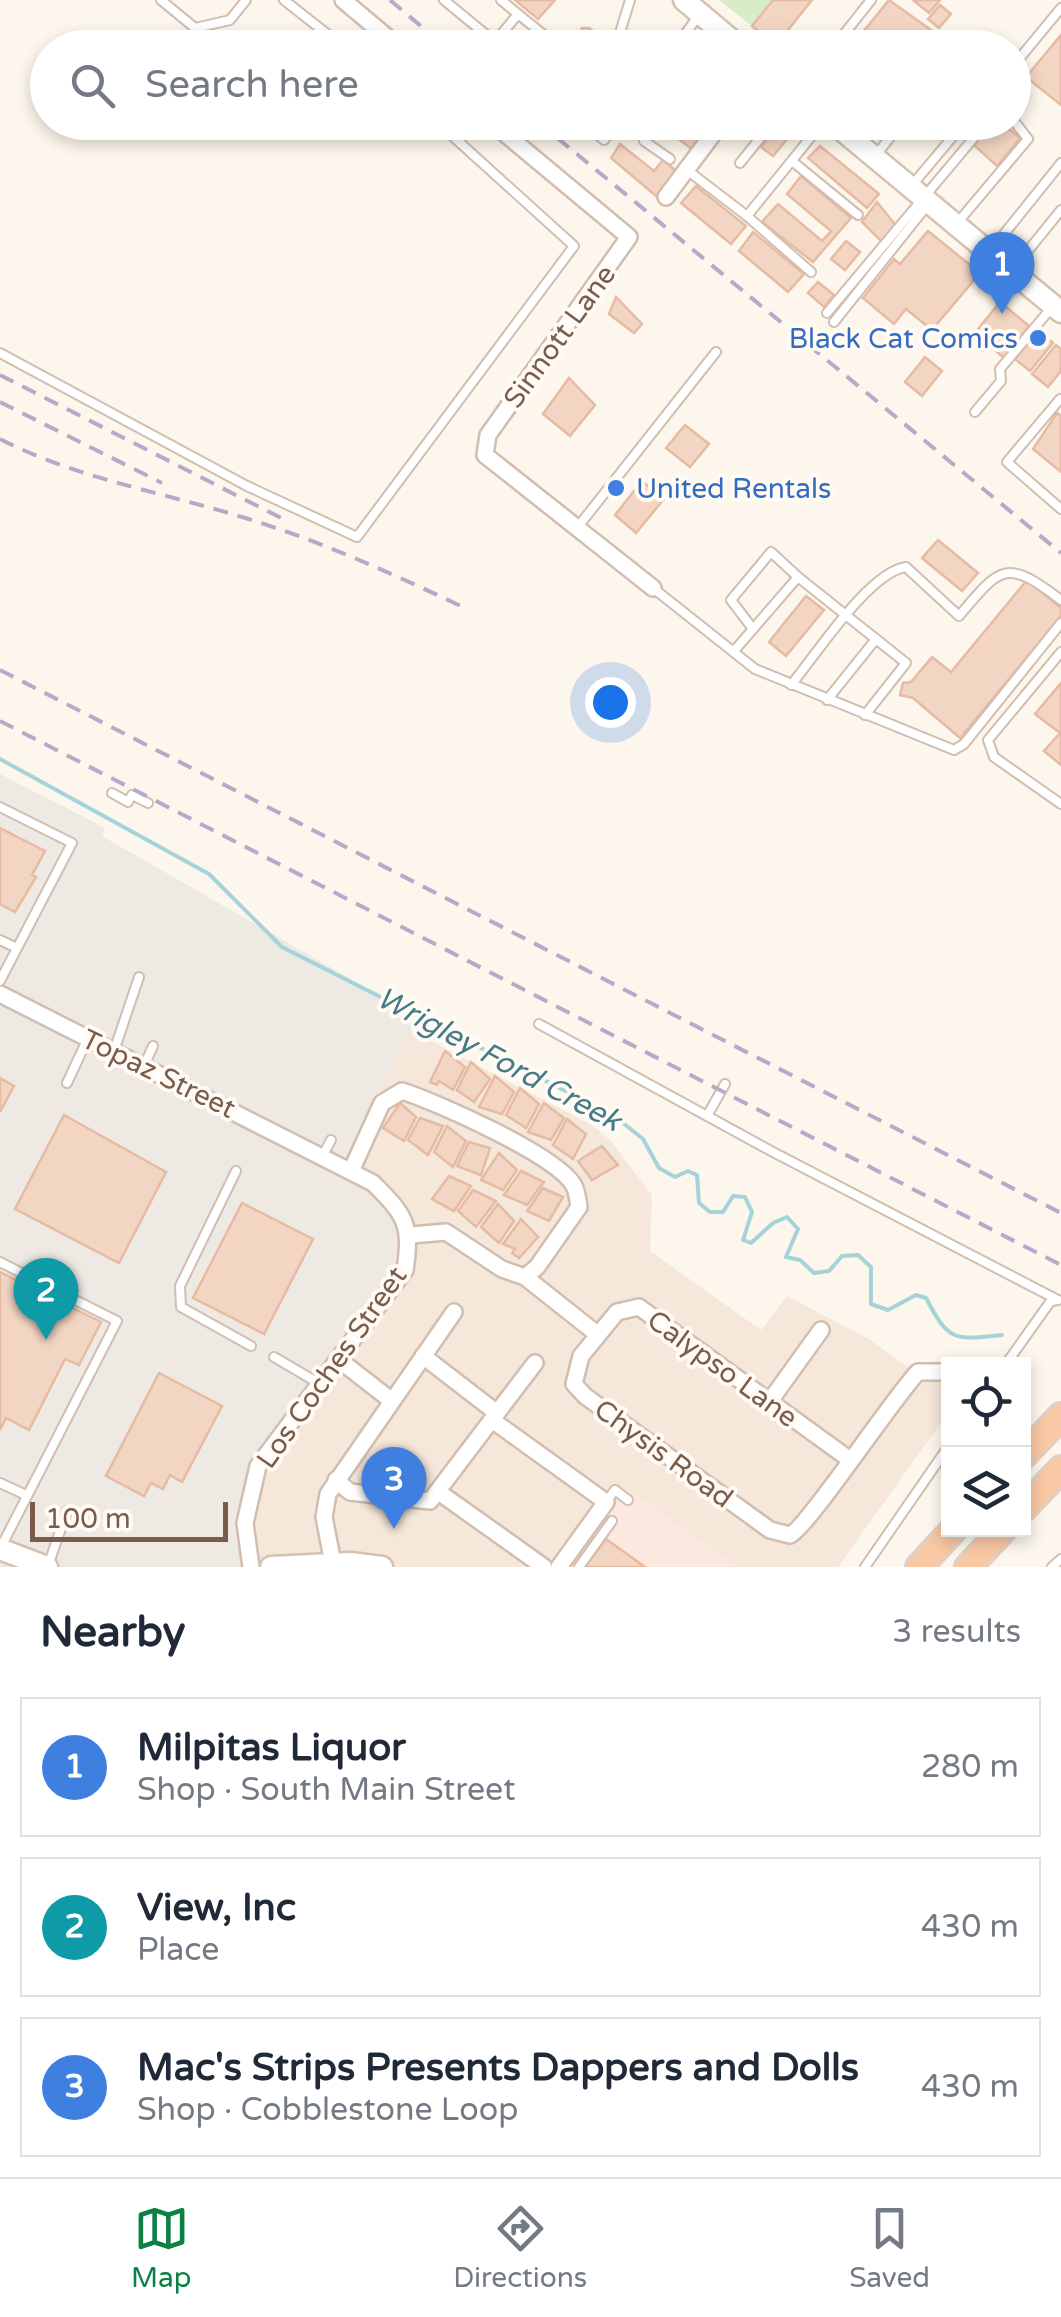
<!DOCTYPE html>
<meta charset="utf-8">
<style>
body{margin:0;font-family:"Varela Round",sans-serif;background:#f6f6f7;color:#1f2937}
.controls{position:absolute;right:30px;bottom:30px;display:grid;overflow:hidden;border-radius:0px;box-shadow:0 5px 15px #0003}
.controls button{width:90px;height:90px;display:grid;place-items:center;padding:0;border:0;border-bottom:2px solid #e0e1e3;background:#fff;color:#1f2937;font:50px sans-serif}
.scale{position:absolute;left:30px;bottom:25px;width:198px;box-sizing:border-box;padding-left:10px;border:5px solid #7a5c4d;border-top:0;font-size:28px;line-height:35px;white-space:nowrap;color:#7a5c4d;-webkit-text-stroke:8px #fffaf3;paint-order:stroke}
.you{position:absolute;left:610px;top:702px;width:35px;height:35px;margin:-25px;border:8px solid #fff;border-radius:50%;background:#1a73e8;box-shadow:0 0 0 15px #1a73e833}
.badge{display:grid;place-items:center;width:65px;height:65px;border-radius:50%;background:#0b8043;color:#fff;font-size:32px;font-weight:700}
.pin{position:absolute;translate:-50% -82px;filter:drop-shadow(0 2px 5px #0008)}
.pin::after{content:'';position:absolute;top:52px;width:35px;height:30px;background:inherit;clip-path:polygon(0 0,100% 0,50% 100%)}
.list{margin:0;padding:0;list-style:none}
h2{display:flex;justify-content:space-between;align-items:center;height:130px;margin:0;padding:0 40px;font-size:42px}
h2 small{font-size:32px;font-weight:400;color:#747a83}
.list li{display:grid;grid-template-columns:65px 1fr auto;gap:30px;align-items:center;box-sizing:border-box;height:140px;margin:0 20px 20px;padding:0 20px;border:2px solid #e0e1e3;border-radius:0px}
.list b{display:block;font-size:38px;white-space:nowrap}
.list p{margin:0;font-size:32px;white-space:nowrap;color:#747a83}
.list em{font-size:32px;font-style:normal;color:#747a83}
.icon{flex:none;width:55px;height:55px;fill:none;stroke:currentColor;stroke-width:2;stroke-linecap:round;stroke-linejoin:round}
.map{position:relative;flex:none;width:1061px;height:1567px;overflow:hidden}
.search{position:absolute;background:#fff;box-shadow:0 5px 15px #0003;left:30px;right:30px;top:30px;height:110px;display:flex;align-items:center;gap:25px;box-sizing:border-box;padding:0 35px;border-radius:55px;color:#747a83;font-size:38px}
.sheet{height:610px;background:#fff}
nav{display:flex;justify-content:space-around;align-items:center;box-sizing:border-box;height:140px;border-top:2px solid #e0e1e3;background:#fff;font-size:28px;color:#747a83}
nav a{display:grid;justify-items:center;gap:5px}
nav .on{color:#0b8043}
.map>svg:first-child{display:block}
.residential{fill:#f5e8da}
.commercial{fill:#fde8e0}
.industrial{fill:#efe9e4}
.green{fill:#d8ecc9}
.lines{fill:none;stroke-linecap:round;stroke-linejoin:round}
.stream{stroke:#a5d3da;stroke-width:4}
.building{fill:#f3d5c3;stroke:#e6bba3;stroke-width:2.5}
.service-casing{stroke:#d1beb0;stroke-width:12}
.minor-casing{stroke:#d1beb0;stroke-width:20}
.secondary-casing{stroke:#d6c0b0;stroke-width:25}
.trunk-casing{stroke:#dad1cd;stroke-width:30}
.service{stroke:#fff;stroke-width:8}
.minor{stroke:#fff;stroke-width:15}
.secondary{stroke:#fff;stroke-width:20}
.trunk{stroke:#f9c8a4;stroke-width:25}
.rail{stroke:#b9a8c9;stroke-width:4;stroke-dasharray:15 10;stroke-linecap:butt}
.shop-dot{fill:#3f7fe0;stroke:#fffaf3;stroke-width:4}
.labels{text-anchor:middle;stroke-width:8;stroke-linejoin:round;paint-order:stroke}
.street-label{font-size:28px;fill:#7a5c4d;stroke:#fffaf3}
.shop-label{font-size:28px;fill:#366cbe;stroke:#fffaf3;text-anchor:end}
.water-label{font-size:30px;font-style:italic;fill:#437c86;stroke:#fffaf3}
</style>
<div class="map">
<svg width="1061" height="1567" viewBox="0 0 1061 1567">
<rect width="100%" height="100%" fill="#fdf6ec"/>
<path class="residential" d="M 410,1030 L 592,1125 L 611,1141 L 652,1195 L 650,1251 L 761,1330 L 787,1296 L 869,1339 L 906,1366 L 948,1378 L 948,1413 L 838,1567 L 736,1567 L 627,1489 L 570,1567 L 251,1567 L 249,1527 L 338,1167 Z"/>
<path class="commercial" d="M 627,1489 L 736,1567 L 570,1567 Z"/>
<path class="industrial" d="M 0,774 L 105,828 L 102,836 L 417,1017 L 338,1167 L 401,1204 L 403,1268 L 263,1469 L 249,1527 L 251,1567 L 0,1567 Z"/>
<path class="green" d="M 719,0 L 773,0 L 752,26 Z"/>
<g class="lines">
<path class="stream" d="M 0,759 L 209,874 L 282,947 L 613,1115 L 643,1139 L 659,1168 L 675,1177 L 688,1171 L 697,1175 L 699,1203 L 710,1212 L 723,1212 L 733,1196 L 745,1197 L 752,1212 L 743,1240 L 751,1243 L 773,1223 L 787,1217 L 798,1229 L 786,1257 L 800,1260 L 814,1273 L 829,1271 L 842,1256 L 858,1255 L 871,1267 L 871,1304 L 888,1310 L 916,1295 L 926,1298 C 949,1342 954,1340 1002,1335"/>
</g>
<g class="building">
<path d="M 515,0 L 555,0 L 538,19 Z"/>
<path d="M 773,0 L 812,0 L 776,45 L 752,26 Z"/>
<path d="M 889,0 L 931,30 L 917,48 L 850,48 Z"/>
<path d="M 913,0 L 940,0 L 929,13 Z"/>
<path d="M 940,5 L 951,14 L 939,28 L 928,19 Z"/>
<path d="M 582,28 L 589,28 L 614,48 L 572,48 Z"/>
<path d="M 1061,35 L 1061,105 L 1026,77 Z"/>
<path d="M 671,122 L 711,122 L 692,149 L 666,130 Z"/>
<path d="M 739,122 L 759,122 L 745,138 Z"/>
<path d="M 992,122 L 1001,122 L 1020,138 L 997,166 L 974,145 Z"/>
<path d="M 782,123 L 793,132 L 773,156 L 761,147 Z"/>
<path d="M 620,144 L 654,171 L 663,160 L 676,171 L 656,196 L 611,158 Z"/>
<path d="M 820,146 L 879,194 L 867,208 L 808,158 Z"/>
<path d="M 801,176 L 851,218 L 813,262 L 762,222 L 778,204 L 822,241 L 831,231 L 787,194 Z"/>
<path d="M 696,186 L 746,226 L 731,244 L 681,203 Z"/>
<path d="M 877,202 L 897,227 L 883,243 L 862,222 Z"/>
<path d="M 928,231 L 980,273 L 932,330 L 906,309 L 894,324 L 863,298 L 894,259 L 900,264 Z"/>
<path d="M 753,232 L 804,274 L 788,292 L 739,251 Z"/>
<path d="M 846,241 L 860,252 L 845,270 L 831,259 Z"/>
<path d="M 818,282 L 834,295 L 824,307 L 808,293 Z"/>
<path d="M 616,297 L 642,324 L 634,333 L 609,314 Z"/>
<path d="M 1000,302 L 1029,326 L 1004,358 L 988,344 L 982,351 L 969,340 Z"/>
<path d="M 1038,331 L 1053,343 L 1030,371 L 1015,359 Z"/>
<path d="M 1056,345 L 1061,349 L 1061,371 L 1048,387 L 1032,374 Z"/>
<path d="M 925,357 L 942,371 L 922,396 L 905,382 Z"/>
<path d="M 569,378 L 595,405 L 570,436 L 543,414 Z"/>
<path d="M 1057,413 L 1061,416 L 1061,472 L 1033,449 Z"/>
<path d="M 685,425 L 709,444 L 690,467 L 666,448 Z"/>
<path d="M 642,481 L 664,499 L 636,533 L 615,515 Z"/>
<path d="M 938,540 L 978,573 L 962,591 L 922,558 Z"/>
<path d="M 1027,580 L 1061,608 L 1061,616 L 960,738 L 913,698 L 900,695 L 903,683 L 911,682 L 932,657 L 951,672 Z"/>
<path d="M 806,596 L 824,610 L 786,656 L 769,642 Z"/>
<path d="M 1061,683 L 1061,765 L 1044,751 L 1060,733 L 1035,714 Z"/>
<path d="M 0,828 L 45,851 L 32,875 L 36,877 L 15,912 L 0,904 Z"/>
<path d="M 445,1051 L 465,1067 L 453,1090 L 439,1081 L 437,1085 L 430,1082 Z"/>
<path d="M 471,1062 L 490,1079 L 474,1102 L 457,1090 Z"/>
<path d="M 495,1076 L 514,1092 L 502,1114 L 479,1107 Z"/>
<path d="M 0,1078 L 14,1086 L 0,1112 Z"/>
<path d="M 520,1088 L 539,1104 L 526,1128 L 506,1115 Z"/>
<path d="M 400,1103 L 416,1117 L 404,1141 L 383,1128 Z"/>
<path d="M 544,1103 L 564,1118 L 551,1140 L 528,1132 Z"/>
<path d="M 64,1115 L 166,1172 L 119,1263 L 15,1209 Z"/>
<path d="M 420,1118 L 443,1126 L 428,1155 L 408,1140 Z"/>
<path d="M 567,1119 L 586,1134 L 573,1159 L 553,1145 Z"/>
<path d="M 447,1126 L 466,1141 L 453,1167 L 434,1152 Z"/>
<path d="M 469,1142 L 490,1148 L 481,1175 L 457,1166 Z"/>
<path d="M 602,1146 L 618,1165 L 592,1180 L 578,1161 Z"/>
<path d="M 499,1153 L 517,1170 L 503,1190 L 481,1180 Z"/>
<path d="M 521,1171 L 544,1182 L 527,1205 L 504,1195 Z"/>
<path d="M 449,1176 L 471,1186 L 454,1211 L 432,1199 Z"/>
<path d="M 543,1188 L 563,1197 L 549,1221 L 527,1211 Z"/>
<path d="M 473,1190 L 496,1201 L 476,1227 L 458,1211 Z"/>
<path d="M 242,1203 L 313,1239 L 264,1334 L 193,1298 Z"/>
<path d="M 498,1204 L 514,1221 L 499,1243 L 481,1227 Z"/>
<path d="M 521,1219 L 538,1237 L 519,1258 L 512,1253 L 515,1249 L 503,1244 Z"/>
<path d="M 0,1272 L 101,1322 L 79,1365 L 65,1359 L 29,1430 L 6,1418 L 0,1430 Z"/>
<path d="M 159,1373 L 222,1406 L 182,1482 L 170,1475 L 163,1489 L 151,1483 L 144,1496 L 106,1476 Z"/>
<path d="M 606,1539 L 645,1567 L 585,1567 Z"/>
</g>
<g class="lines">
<defs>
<g id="service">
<path d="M 161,0 L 195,28 L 230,20 L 246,0"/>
<path d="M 284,0 L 345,48"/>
<path d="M 444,0 L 495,42 L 518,14 L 560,48"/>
<path d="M 501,0 L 518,14"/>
<path d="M 619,36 L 630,0"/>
<path d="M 675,48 L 699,15"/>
<path d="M 833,48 L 871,0"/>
<path d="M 1014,65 L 1061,8"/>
<path d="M 583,122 L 604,140 L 618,122"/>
<path d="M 657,122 L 644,141 L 670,159"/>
<path d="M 877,154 L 902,122"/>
<path d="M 792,161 L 858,215"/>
<path d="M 740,163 L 773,122"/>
<path d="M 687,170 L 747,216 L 823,122"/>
<path d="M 913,184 L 965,122"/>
<path d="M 747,216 L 811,272"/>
<path d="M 958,222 L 1028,139 L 1014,121"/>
<path d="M 992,249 L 1061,163"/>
<path d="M 1014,268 L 1061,210"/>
<path d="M 827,313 L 987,122"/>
<path d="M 834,322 L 929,203"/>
<path d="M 0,353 L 247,486 L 357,537 L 574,246 L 437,122"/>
<path d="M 1060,399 L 1007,462 L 1061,509"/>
<path d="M 975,412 L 1001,381 L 1000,369 L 1053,306"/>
<path d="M 577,528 L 716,352"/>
<path d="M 653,588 L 755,669 L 954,750 L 964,744 L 1061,623"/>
<path d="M 753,629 L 731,600 L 771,552 L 798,577"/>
<path d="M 734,651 L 798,577 L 906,663 L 865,715"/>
<path d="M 1061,652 L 988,740 L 994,757 L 1061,804"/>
<path d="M 791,685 C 816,655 869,572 906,567 L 959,616 C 1001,566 1006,558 1061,600"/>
<path d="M 827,700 L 876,639"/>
<path d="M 112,793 L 128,802 L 132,795 L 148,803"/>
<path d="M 0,807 L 72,843 L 0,981"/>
<path d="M 0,940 L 17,948"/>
<path d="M 539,1024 L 773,1152 L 1058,1300"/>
<path d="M 114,1051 L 139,977"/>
<path d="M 144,1066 L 153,1046"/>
<path d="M 67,1083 L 88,1038"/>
<path d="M 707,1116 L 725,1084"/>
<path d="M 323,1155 L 331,1140"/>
<path d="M 236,1171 L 180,1286 L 181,1307 L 251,1346"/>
<path d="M 0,1262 L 117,1321 L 2,1545"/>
<path d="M 274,1357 L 320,1384"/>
<path d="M 1006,1364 L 1050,1302 L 1057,1300"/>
<path d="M 0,1483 L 26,1495"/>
<path d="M 606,1502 L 615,1490 L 628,1500"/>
<path d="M 49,1563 L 67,1511"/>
<path d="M 579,1567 L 612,1521"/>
<path d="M 865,1567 L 948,1447"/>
<path d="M 1052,1567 L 1061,1559"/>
</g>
<g id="minor">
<path d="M 343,0 L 400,48"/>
<path d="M 491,122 L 629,237 L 488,435 L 485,455 L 653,588"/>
<path d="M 666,197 L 722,122"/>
<path d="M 0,994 L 373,1183 C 405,1215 412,1224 405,1270 L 258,1466 L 245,1523 L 251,1567"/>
<path d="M 351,1171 L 382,1103 L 402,1091 C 439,1103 553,1154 573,1184 C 577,1190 578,1200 579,1207 L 537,1267 L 525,1277"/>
<path d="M 411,1235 L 446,1232 L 502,1269 L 525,1277 L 597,1334"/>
<path d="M 423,1356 L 497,1413"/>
<path d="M 338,1359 L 392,1401"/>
<path d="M 770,1401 L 821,1330"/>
<path d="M 492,1420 L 606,1502 L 559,1567"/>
<path d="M 849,1459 L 639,1307 L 617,1312 L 581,1356 L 574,1384 L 585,1396 L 770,1530 L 790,1535 C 807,1528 893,1398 918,1372 L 948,1372"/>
<path d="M 336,1480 L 350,1492 L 430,1501 L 535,1363"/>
<path d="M 440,1493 L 544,1567"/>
<path d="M 333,1563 L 324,1517 L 328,1494 L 454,1312"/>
</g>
<g id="secondary">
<path d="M 684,0 L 741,48"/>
<path d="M 832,122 L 1061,312"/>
<path d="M 0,1549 L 47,1567"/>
<path d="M 271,1567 L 351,1563 L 382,1567"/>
</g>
<g id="trunk">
<path d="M 1024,1455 L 1061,1416"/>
<path d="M 1024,1508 L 1061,1469"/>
<path d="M 919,1567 L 953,1530"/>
<path d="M 968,1567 L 1003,1530"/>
</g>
</defs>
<use href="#service" class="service-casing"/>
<use href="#minor" class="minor-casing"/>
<use href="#secondary" class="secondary-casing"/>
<use href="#trunk" class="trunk-casing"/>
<use href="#service" class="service"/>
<use href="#minor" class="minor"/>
<use href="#secondary" class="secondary"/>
<use href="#trunk" class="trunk"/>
<g class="rail">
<path d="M 390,0 L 447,48"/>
<path d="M 538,122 L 1061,553"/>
<path d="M 0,375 L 285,520"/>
<path d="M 0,402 L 162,483"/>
<path d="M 0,439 C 76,478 161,492 242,517 C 318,540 391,573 463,607"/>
<path d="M 0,670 L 1061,1213"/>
<path d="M 0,721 L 1061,1265"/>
</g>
</g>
<g class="shop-dot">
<circle cx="1038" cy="338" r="10"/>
<circle cx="616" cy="488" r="10"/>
</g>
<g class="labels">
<g class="street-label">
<text transform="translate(559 336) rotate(-54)" y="10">Sinnott Lane</text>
<text transform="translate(159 1073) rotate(26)" y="10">Topaz Street</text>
<text transform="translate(331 1367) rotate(-55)" y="10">Los Coches Street</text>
<text transform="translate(723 1368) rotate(36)" y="10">Calypso Lane</text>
<text transform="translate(664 1453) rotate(36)" y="10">Chysis Road</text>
</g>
<g class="shop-label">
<text x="1018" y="348">Black Cat Comics</text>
<text x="636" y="498" text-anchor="start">United Rentals</text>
</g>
<g class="water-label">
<text transform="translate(499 1059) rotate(28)" y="10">Wrigley Ford Creek</text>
</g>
</g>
</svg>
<div class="controls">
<button><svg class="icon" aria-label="locate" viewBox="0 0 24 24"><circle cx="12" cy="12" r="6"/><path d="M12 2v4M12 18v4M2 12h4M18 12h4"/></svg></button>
<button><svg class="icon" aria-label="layers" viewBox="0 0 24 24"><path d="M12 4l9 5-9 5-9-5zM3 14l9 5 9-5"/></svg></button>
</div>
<div class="scale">100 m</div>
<div class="you"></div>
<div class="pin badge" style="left:1002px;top:314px;background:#3f7fe0">1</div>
<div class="pin badge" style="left:46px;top:1340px;background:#0f9aa8">2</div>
<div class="pin badge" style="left:394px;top:1529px;background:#3f7fe0">3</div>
<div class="search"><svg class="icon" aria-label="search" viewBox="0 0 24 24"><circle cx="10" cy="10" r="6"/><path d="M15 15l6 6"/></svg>Search here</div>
</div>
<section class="sheet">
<h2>Nearby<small>3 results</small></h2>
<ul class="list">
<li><span class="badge" style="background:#3f7fe0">1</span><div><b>Milpitas Liquor</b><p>Shop · South Main Street</p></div><em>280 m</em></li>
<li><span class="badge" style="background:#0f9aa8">2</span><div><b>View, Inc</b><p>Place</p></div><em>430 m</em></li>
<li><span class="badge" style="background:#3f7fe0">3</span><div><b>Mac's Strips Presents Dappers and Dolls</b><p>Shop · Cobblestone Loop</p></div><em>430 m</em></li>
</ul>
</section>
<nav>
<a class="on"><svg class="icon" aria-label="map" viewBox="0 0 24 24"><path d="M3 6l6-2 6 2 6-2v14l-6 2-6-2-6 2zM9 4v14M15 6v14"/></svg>Map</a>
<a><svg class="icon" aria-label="directions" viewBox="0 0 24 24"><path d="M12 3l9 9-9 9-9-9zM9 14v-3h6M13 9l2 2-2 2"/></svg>Directions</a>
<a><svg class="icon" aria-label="saved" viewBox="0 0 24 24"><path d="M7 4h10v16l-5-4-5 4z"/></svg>Saved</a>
</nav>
